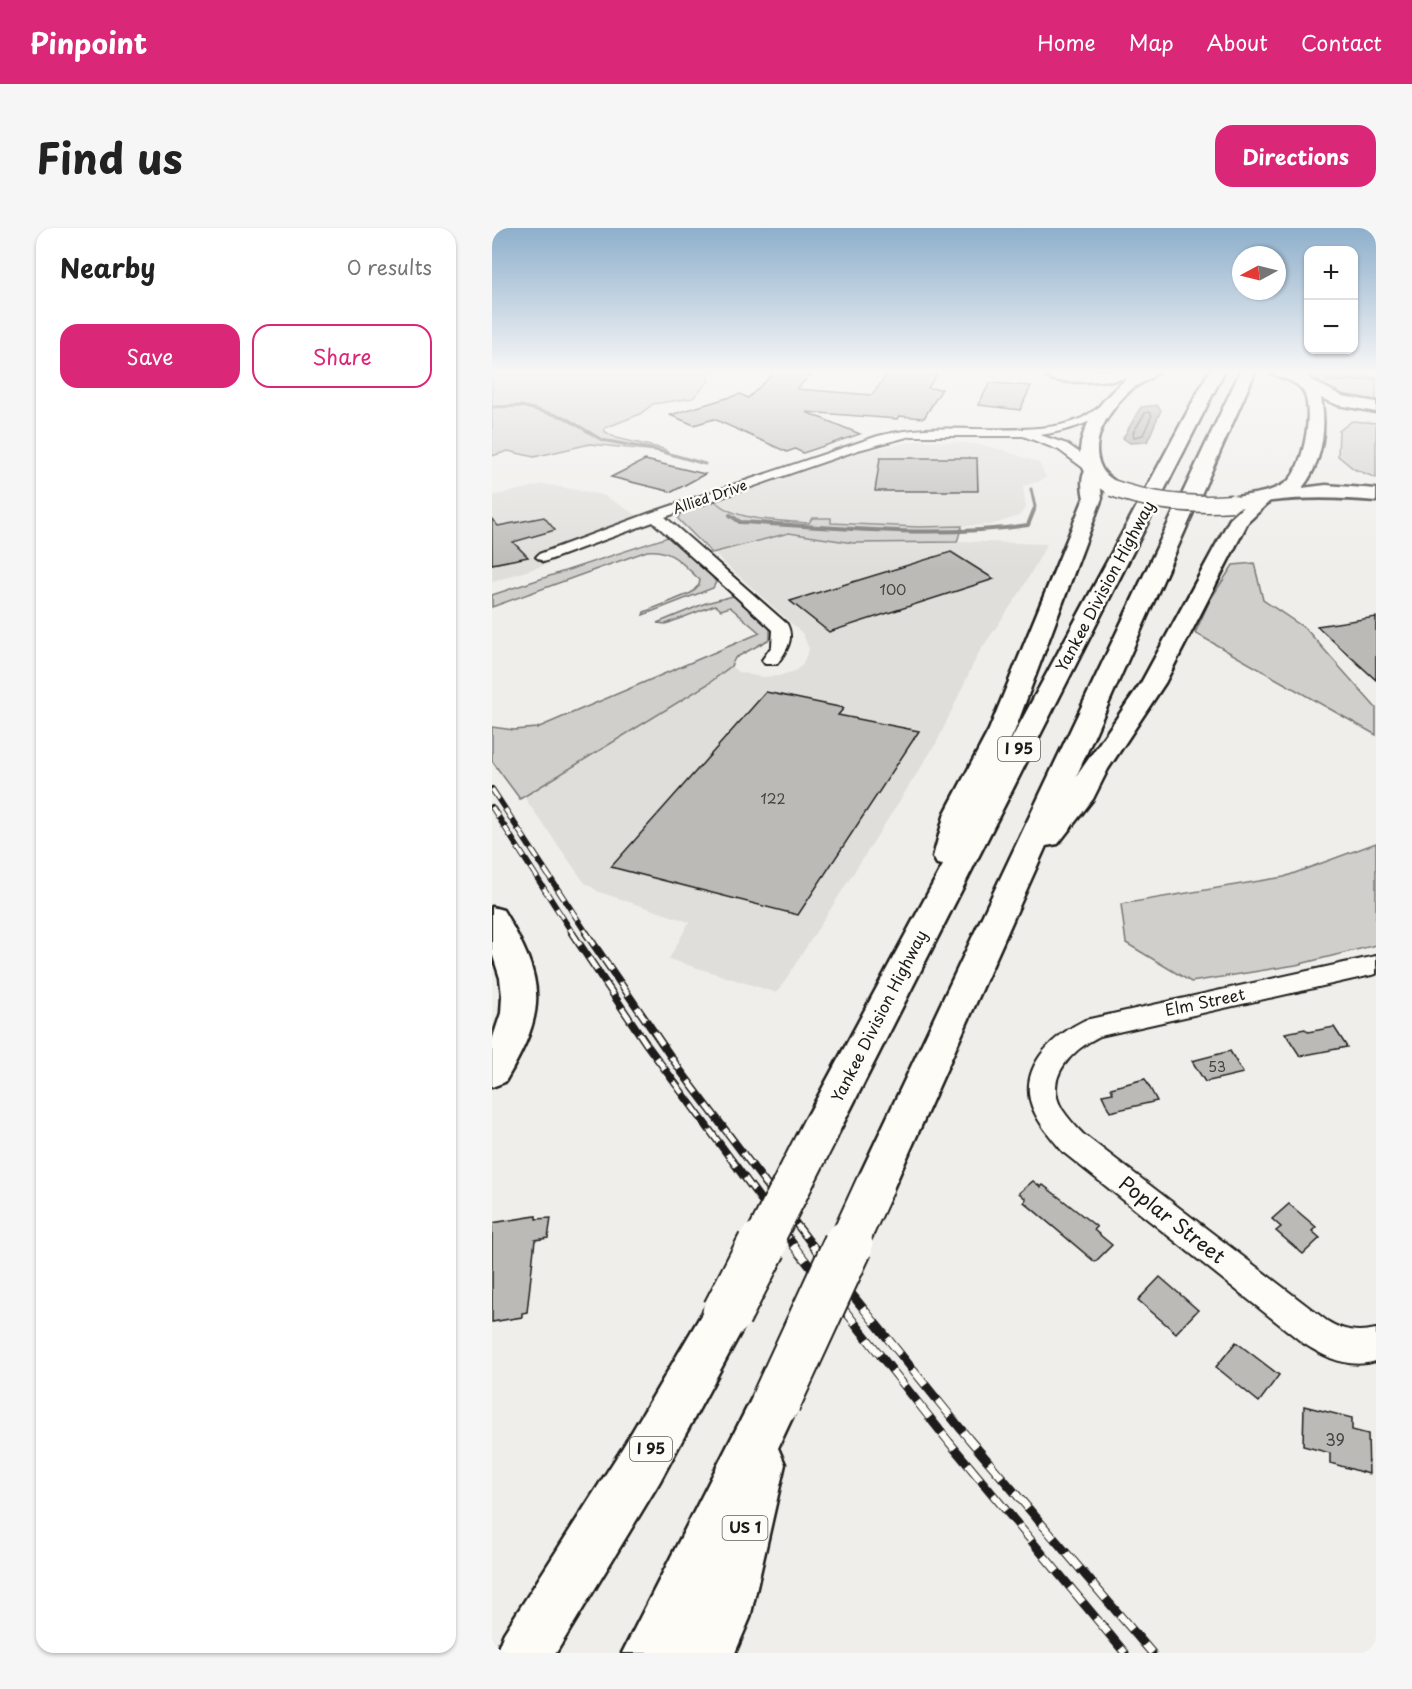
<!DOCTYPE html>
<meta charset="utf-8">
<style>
body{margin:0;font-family:"Playpen Sans",sans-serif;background:#f6f6f6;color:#222}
.controls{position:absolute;right:18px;top:18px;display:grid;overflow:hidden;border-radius:12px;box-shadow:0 2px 4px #0004}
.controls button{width:54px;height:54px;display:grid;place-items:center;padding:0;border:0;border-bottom:2px solid #e0e0e0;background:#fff;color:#222;font:30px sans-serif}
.compass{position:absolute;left:740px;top:18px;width:54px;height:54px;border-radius:50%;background:#fff;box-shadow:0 2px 4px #0004;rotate:263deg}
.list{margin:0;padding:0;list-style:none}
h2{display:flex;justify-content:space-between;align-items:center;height:78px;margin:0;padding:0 24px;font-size:26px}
h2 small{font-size:20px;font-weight:400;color:#767676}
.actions{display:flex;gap:12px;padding:18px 24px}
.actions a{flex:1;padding:14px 0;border:2px solid #db2777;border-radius:18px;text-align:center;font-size:21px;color:#db2777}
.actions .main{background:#db2777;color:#fff}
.map{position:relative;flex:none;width:884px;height:1425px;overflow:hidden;border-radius:18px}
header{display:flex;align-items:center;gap:36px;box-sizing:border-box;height:84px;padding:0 30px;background:#db2777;color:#fff}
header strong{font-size:28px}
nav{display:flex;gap:33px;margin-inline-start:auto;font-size:21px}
.intro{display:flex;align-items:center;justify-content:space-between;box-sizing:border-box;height:144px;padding:0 36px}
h1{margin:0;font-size:42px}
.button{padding:15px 27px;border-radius:18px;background:#db2777;color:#fff;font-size:21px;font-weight:700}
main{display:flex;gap:36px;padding:0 36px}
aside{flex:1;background:#fff;border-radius:18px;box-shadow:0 2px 4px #0004}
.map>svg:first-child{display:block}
.built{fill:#e0deda}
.green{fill:#d0cfcc;stroke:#767674;stroke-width:1.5}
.water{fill:#a8a7a3;stroke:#706f6d;stroke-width:1.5}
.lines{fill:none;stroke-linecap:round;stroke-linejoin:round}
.shore{stroke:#545452;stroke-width:1.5}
.stream-far1{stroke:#706f6d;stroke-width:3}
.stream{stroke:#706f6d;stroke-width:4}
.building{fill:#bbbab6;stroke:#1c1c1c;stroke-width:1.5}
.street-casing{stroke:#1c1c1c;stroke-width:4}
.secondary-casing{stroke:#1c1c1c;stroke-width:5}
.highway-casing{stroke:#1c1c1c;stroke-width:5}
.street{fill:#fdfcf7;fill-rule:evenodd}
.secondary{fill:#fdfcf7;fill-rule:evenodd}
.highway{fill:#fdfcf7;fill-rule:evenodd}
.rail-far2-casing{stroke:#1c1c1c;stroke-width:6}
.rail-far1-casing{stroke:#1c1c1c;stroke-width:8}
.rail-casing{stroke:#1c1c1c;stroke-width:9}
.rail-far2{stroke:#fdfcf7;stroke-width:4;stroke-dasharray:12;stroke-linecap:butt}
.rail-far1{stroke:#fdfcf7;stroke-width:5;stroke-dasharray:15;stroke-linecap:butt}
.rail{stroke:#fdfcf7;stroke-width:7;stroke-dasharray:20;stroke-linecap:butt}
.secondary-bridge-casing{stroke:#1c1c1c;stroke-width:19;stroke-linecap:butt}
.highway-bridge-far1-casing{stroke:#1c1c1c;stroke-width:42;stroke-linecap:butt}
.highway-bridge-casing{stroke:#1c1c1c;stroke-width:53;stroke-linecap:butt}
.secondary-bridge{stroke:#fdfcf7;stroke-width:16}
.highway-bridge-far1{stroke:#fdfcf7;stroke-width:38}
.highway-bridge{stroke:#fdfcf7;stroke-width:49}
.labels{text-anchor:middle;stroke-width:5;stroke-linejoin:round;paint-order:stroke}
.far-street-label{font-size:14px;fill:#1c1c1c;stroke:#fdfcf7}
.number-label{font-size:14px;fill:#444442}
.shield{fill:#fdfcf7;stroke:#605f5e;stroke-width:1.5}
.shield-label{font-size:15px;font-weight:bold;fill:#1c1c1c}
.street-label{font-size:16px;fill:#1c1c1c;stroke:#fdfcf7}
.near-number-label{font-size:16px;fill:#444442}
.near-street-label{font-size:20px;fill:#1c1c1c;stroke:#fdfcf7}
</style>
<header>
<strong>Pinpoint</strong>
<nav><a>Home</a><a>Map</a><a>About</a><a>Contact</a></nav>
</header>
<div class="intro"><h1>Find us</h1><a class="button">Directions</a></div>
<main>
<aside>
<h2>Nearby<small>0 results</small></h2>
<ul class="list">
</ul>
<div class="actions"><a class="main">Save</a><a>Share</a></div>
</aside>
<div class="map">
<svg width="884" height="1425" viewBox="0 0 884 1425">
<rect width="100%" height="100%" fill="#f0eeea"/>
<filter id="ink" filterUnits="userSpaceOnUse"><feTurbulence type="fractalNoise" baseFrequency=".0167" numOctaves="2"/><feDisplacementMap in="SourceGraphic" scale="12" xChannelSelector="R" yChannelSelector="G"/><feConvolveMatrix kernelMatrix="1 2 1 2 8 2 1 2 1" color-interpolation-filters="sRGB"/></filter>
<g filter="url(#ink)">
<g class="built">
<path d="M 429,212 L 483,216 L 508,221 L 547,235 L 554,249 L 548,253 L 531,258 L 534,280 L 527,288 L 499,297 L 470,298 L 465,313 L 555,316 L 529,363 L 486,426 L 445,514 L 285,765 L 177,731 L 197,694 L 107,664 L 92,654 L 32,569 L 216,456 L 239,438 L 246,444 L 269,449 L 286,448 L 303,443 L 310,437 L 317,421 L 311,406 L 188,295 L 188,286 L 361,225 Z"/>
<path d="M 52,256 L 111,267 L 165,299 L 153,298 L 140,300 L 56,336 L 0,354 L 0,268 Z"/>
</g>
<g class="green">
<path d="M 0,143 L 0,142 L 221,143 L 217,146 L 216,154 L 201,170 L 161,176 L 148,186 L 113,200 L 112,203 L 124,210 L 172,221 L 175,224 L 98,216 L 42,229 L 16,223 L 0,228 Z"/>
<path d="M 814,143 L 836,143 L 884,149 L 884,175 C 849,169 841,166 814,143 Z"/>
<path d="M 860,193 L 884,195 L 884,250 L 862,241 L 846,228 L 847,203 Z"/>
<path d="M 223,273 C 242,293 290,293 317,295 L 320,290 L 339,290 L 339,295 L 427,299 L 470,298 L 465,314 L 361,315 L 297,305 L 220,325 L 186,291 L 188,286 Z"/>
<path d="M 176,309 L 217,344 L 224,354 L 221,360 L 151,387 L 152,384 L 199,365 L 207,357 L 208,352 C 190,336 181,321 155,323 L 0,379 L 0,367 Z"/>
<path d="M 762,335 L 771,372 L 814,401 L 884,480 L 884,507 L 703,405 L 718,372 L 741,337 Z"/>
<path d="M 241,368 L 245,369 L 278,399 L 278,411 L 243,430 L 239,438 L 216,456 L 28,571 L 0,533 L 0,499 L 22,502 L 45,500 L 268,405 L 238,379 L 229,382 L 223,377 L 174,396 L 165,395 L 214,375 Z"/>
<path d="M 884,615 L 884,717 L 804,737 L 699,754 L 634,715 L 629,676 L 792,649 Z"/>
</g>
<path class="water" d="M 665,177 L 669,182 L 655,214 L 638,215 L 631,210 L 649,179 Z"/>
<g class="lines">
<path class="shore" d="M 657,184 L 660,187 L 651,207 L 642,209 L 641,205 L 653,185 Z"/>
<g class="stream-far1">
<path d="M 835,153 L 884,151"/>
<path d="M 0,179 L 29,178 L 72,189 L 110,212 L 164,222 L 213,236"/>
<path d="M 539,261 L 543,279 L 541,284"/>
</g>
<path class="stream" d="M 238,287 L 248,294 C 340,299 445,311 536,297 L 542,282"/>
</g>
<g class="building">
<path d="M 285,142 L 313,142 L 310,146 L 319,146 L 305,161 L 380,167 L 398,143 L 444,147 L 436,160 L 450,161 L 432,190 L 407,188 L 405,191 L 314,184 L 368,206 L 311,225 L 303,221 L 295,224 L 222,191 L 202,197 L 178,187 L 248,166 L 256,170 Z"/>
<path d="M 498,155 L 539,158 L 528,182 L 486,177 Z"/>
<path d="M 388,230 L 485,230 L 486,263 L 383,263 Z"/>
<path d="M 153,232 L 213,246 L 180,264 L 119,249 Z"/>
<path d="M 52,289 L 63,302 L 21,314 L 36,329 L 0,336 L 0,291 L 6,298 Z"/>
<path d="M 459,324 L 502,351 L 337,404 L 298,373 Z"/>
<path d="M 884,389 L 884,452 L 825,398 Z"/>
<path d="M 274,464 L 352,480 L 346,487 L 427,503 L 306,687 L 119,639 Z"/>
<path d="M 842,799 L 855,819 L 808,828 L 793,805 L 813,801 L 816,804 Z"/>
<path d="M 738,823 L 751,845 L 713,854 L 700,833 Z"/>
<path d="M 653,851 L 665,873 L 618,884 L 610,867 L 621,865 L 619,860 Z"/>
<path d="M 541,953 L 549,959 L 551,957 L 572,973 L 605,999 L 602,1002 L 620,1017 L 603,1034 L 532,974 L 534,971 L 527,965 Z"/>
<path d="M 797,976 L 824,999 L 820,1003 L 828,1010 L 811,1026 L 784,1003 L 789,999 L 780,991 Z"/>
<path d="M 44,988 L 44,991 L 59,990 L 56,1010 L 43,1012 L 35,1084 L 30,1085 L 30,1089 L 0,1094 L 0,995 Z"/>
<path d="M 668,1049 L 706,1082 L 684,1105 L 646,1072 Z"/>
<path d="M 744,1114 L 787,1147 L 767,1174 L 724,1139 Z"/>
<path d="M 812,1178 L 860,1190 L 860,1202 L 876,1206 L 877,1246 L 838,1235 L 838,1225 L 811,1218 Z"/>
</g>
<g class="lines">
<defs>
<g id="street">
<path d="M 614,177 L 618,178 L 618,182 C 595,197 574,203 548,207 L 575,216 L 604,236 L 605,239 L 604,242 L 594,242 L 567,222 L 531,208 L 419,208 L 366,222 L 173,289 L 295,396 C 303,411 294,424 285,436 L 273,436 L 270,432 L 280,418 L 281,402 L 161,294 L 57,332 L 52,334 L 44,329 L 47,326 L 158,285 L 386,208 C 441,194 490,205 546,200 C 560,199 577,196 590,190 C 598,186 605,179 614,177 Z"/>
<path d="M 884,728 L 884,746 L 608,808 C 581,821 551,849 570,881 C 576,890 584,899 591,906 L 835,1093 C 851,1103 865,1105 884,1101 L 884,1133 C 857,1141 834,1130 811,1115 L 571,924 C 558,908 543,892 538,872 C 530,835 564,806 593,792 Z"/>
</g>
<g id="secondary">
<path d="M 625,142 L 668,142 C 661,150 650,154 641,160 C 620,178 594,212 610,241 C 614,249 624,252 629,260 L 627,264 C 617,266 609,262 602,255 C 567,222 606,172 636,150 C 619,152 564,159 553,147 C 559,140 611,144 625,142 Z"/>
<path d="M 776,142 L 799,142 L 850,168 L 884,174 L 884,184 L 846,177 L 829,170 C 835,200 830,236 810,260 L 834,257 L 884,261 L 884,273 C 849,270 815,269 780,273 C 765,275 749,283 733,279 L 731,275 L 733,271 C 754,266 779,267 796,253 C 812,239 824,176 809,160 C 800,150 785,151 776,142 Z"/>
<path d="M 0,679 L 11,682 C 55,754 55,783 13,854 L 0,859 L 0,812 L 9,785 L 10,768 L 8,750 L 0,725 Z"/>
</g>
<g id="highway">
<path d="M 627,142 L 654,142 L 652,145 L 619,153 L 612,149 L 614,146 Z"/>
<path d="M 718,142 L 733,142 L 343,912 L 329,916 L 315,912 L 309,900 L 451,637 L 445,636 L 441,629 L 453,585 L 497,502 L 592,270 C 590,260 588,249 595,240 L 607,240 L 610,244 L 608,254 L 610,270 L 523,502 L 511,527 Z"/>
<path d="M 749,142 L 764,142 L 584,549 L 649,455 L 738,291 L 765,266 L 779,266 L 781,270 L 756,294 L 673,455 L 616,541 L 601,571 L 566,616 L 554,618 L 397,970 L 383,975 L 369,970 L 363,957 Z"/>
<path d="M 797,142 L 812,142 L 821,156 L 813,161 L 808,159 Z"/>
<path d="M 235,1063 L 251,1070 L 257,1085 L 251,1100 L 167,1255 L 64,1425 L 4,1425 L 12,1405 L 131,1219 L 219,1070 Z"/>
<path d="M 284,1149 L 301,1156 L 308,1173 L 286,1220 L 293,1236 L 258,1390 L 243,1425 L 130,1425 L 267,1156 Z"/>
</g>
</defs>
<use href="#street" class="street-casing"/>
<use href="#secondary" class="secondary-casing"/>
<use href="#highway" class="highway-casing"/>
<use href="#street" class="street"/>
<use href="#secondary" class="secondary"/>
<use href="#highway" class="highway"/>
<defs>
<g id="rail-far2">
<path d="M 0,561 L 95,706"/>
<path d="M 0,579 L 81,706"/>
</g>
<g id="rail-far1">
<path d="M 80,705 L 155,817 L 303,1018"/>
<path d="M 94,705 L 188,842 L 321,1018"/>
</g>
<g id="rail">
<path d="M 301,1017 L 457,1214 L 633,1425"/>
<path d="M 320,1017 L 477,1211 L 660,1425"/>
</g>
</defs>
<use href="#rail-far2" class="rail-far2-casing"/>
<use href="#rail-far1" class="rail-far1-casing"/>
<use href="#rail" class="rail-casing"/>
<use href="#rail-far2" class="rail-far2"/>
<use href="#rail-far1" class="rail-far1"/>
<use href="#rail" class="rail"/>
<defs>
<path id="secondary-bridge" d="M 620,260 C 659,274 698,278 740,275"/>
<g id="highway-bridge-far1">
<path d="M 269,1018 L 329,900"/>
<path d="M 355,1018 L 383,957"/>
</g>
<g id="highway-bridge">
<path d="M 235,1085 L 270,1017"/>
<path d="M 284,1173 L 356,1017"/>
</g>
</defs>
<use href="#secondary-bridge" class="secondary-bridge-casing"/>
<use href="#highway-bridge-far1" class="highway-bridge-far1-casing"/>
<use href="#highway-bridge" class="highway-bridge-casing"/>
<use href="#secondary-bridge" class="secondary-bridge"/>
<use href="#highway-bridge-far1" class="highway-bridge-far1"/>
<use href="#highway-bridge" class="highway-bridge"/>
</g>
</g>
<linearGradient id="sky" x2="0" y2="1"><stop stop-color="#8eafcc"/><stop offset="0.42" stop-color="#f8f7f6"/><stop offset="1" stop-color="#f8f7f6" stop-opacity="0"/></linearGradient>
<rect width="884" height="342" fill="url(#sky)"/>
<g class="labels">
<g class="far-street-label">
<text transform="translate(218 269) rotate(-19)" y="5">Allied Drive</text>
</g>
<g class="number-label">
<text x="401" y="367">100</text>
<text x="281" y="576">122</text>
<text x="725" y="844">53</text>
</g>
<g class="shield">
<rect x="506" y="509" width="42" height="24" rx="4.5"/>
<rect x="138" y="1209" width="42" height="24" rx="4.5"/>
<rect x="230.5" y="1288" width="45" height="24" rx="4.5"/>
</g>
<g class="shield-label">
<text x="527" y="526">I 95</text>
<text x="159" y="1226">I 95</text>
<text x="253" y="1305">US 1</text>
</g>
<g class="street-label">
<text transform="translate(613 358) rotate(-62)" y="6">Yankee Division Highway</text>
<text transform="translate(713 774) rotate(-12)" y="6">Elm Street</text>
<text transform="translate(387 788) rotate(-63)" y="6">Yankee Division Highway</text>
</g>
<g class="near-number-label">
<text x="843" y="1218">39</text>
</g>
<g class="near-street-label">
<text transform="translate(680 992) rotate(38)" y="7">Poplar Street</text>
</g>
</g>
</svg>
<div class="controls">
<button>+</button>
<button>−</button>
</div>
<svg class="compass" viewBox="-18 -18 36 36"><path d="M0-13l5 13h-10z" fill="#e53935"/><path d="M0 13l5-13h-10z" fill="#767676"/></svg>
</div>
</main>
